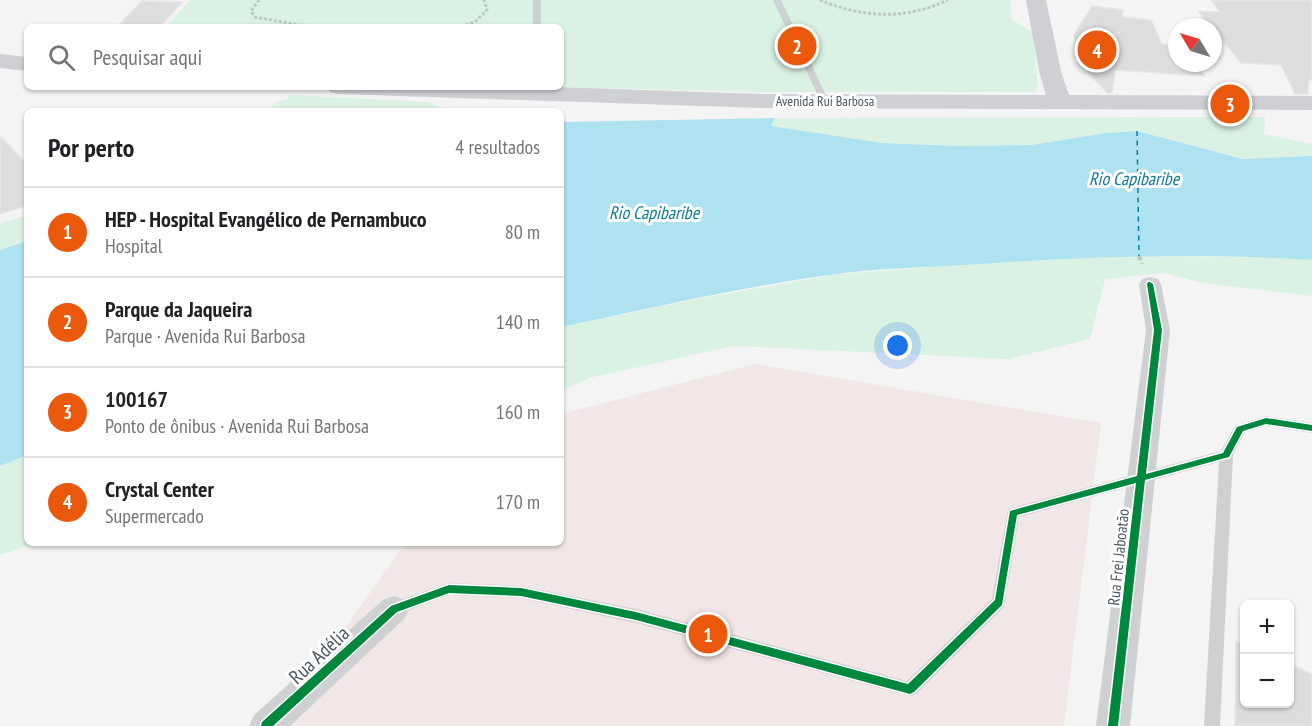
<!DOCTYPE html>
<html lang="pt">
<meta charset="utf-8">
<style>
body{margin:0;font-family:"PT Sans Narrow",sans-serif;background:#f6f6f6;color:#202124}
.controls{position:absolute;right:18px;bottom:18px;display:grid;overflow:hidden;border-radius:9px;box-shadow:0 2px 4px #0004}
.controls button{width:54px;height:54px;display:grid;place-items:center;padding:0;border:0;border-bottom:2px solid #e0e0e0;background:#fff;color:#202124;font:30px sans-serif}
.compass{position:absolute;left:1168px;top:18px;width:54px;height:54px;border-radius:50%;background:#fff;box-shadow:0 2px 4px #0004;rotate:308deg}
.you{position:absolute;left:898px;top:346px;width:21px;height:21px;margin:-15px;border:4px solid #fff;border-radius:50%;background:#1a73e8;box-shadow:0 0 0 9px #1a73e833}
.badge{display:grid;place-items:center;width:39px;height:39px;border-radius:50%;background:#ea580c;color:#fff;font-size:20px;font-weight:700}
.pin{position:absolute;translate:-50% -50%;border:3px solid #fff;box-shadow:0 2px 6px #0006}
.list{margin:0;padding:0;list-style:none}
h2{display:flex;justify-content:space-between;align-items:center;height:78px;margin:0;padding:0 24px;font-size:26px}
h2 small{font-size:20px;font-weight:400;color:#757577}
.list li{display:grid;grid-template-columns:39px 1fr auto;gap:18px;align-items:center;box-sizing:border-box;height:90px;padding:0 24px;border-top:2px solid #e0e0e0}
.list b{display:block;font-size:22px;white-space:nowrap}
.list p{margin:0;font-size:20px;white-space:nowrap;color:#757577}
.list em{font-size:20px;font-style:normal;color:#757577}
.icon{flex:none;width:33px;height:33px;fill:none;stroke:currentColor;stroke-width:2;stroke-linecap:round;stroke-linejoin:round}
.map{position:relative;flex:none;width:1312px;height:726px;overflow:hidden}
.search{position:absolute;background:#fff;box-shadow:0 2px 4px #0004;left:24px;top:24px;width:540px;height:66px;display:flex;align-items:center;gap:15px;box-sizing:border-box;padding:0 21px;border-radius:9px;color:#757577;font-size:22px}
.panel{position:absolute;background:#fff;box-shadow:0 2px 4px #0004;left:24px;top:108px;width:540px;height:438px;border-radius:9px}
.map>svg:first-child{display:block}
.medical{fill:#f1e7e6}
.green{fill:#d9f2e3}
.water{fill:#aee2f0}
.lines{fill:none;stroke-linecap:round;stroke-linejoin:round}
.ferry{stroke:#0c7c9b;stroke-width:1.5;stroke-dasharray:5 4.5;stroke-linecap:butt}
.building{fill:#ddddde;stroke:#e5e6e7;stroke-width:1.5}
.path-far1{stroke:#bcc7c4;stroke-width:3;stroke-dasharray:3 2;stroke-linecap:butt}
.path{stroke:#bcc7c4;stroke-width:4;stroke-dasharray:4.5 3;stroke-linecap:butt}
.lane{fill:#ced0d2;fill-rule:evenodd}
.street{fill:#ced0d2;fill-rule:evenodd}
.secondary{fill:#ced0d4;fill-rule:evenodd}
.cycleway-casing{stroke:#fff;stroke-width:3}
.cycleway{fill:#00873e;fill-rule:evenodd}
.labels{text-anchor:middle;stroke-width:6;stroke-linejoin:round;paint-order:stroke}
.far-street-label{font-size:14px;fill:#4a5661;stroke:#fff}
.street-label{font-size:16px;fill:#4a5661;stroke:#fff}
.water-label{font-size:18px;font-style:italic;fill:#0c7c9b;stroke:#fff}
.near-street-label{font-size:20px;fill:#4a5661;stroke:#fff}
</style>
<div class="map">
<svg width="1312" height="726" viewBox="0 0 1312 726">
<rect width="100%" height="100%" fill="#f4f4f4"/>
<path class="medical" d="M 755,364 L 1101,423 L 1064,726 L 276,726 L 405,543 L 561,543 L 561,414 Z"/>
<g class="green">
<path d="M 190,0 L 1010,0 L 1012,20 L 1033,32 L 1038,87 L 1035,92 L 752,92 L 557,87 L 561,87 L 561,27 L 166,27 Z"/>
<path d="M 290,95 L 428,102 L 451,111 L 270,111 L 275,102 L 287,100 Z"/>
<path d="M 1265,117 L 1264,134 L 1312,144 L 1312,156 L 1243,159 L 1137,131 L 1106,133 L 1031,145 L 958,146 L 882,143 L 770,126 L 775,118 Z"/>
<path d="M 27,216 L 27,241 L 0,250 L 0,223 Z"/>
<path d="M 1139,256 L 1267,257 L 1312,260 L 1312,296 L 1203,283 L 1164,273 L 1105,279 L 1090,339 L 1008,359 L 733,346 L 589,378 L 561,391 L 561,327 L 697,299 L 838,274 L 1017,261 Z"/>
<path d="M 27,455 L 27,543 L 37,543 L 0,555 L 0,466 Z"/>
</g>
<g class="water">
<path d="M 775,118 L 771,126 L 882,143 L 958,146 L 1031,145 L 1106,133 L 1137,131 L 1243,159 L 1312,156 L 1312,260 C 1196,252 1079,257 963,265 C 921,268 878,268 837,274 C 744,286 652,308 561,327 L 561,122 Z"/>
<path d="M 27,241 L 27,455 L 0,466 L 0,250 Z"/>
</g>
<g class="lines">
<path class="ferry" d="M 1137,131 L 1139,256"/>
</g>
<g class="building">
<path d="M 1211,0 L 1312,0 L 1312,80 L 1309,80 L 1308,94 L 1295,94 L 1281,65 L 1241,63 L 1198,11 L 1220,12 Z"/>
<path d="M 142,1 L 182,2 L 161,26 L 119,25 Z"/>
<path d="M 1092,6 L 1123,10 L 1122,17 L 1151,20 L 1162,44 L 1177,46 L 1177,63 L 1196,63 L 1205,76 L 1115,70 L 1112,93 L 1108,93 L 1079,64 L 1074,35 Z"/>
<path d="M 0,136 L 27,164 L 27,206 L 0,214 Z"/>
<path d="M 1236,641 L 1245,645 L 1245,704 L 1290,704 L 1290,664 L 1312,674 L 1312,726 L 1235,726 Z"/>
</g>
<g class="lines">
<g class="path-far1">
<path d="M 259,0 L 251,11 L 255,17 L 299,25 L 334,27"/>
<path d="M 820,0 C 862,18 906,20 948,0"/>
<path d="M 461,27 L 476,21 L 487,10 L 484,0"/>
</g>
<path class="path" d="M 1139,256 L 1142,264"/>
<g class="lane">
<rect x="533" y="0" width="8" height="27"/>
<path d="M 773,0 L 781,0 L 828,100 L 827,102 L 820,100 Z"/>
<path d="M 1266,416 L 1312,423 L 1312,433 L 1266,426 L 1245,432 L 1233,455 L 1220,726 L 1204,726 L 1219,462 L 1019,517 L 1004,607 L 916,694 L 910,696 L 636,623 L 521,598 L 449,595 L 394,616 L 389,614 L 386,609 L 389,604 L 449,583 L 521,586 L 636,609 L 907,681 L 992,599 L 1008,509 L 1221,451 L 1235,426 Z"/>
</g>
<g class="street">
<path d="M 1150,277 L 1158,279 L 1161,284 L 1170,330 L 1130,726 L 1096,726 L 1146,330 L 1139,284 L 1142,279 Z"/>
<path d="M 394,596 L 405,600 L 409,609 L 405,618 L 290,726 L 249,726 L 254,715 L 383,600 Z"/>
</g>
<g class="secondary">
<path d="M 1026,0 L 1046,0 L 1061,71 L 1069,95 L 1312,96 L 1312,110 L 762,108 L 338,94 L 330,92 L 326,87 L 554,87 L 762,94 L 1046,95 L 1039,71 Z"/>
<path d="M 0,54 L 27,57 L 27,71 L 0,68 Z"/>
</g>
<defs>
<path id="cycleway" d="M 1148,282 L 1150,282 L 1153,284 L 1162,330 L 1146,474 L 1223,453 L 1237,427 L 1266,418 L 1312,425 L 1312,431 L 1266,424 L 1243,431 L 1229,457 L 1145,480 L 1118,726 L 1108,726 L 1136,483 L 1017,515 L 1002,605 L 914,692 L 910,694 L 636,620 L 521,596 L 449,593 L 397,612 L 273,726 L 261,726 L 262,722 L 391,606 L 449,585 L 521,588 L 636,612 L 908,684 L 995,600 L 1010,511 L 1137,476 L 1154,330 L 1147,284 Z"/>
</defs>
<use href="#cycleway" class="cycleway-casing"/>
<use href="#cycleway" class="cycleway"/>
</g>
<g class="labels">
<g class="far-street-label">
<text x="825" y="106">Avenida Rui Barbosa</text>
</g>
<g class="street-label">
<text transform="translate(1118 557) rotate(-84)" y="6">Rua Frei Jaboatão</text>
</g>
<g class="water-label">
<text x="1134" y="185">Rio Capibaribe</text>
<text x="654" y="219">Rio Capibaribe</text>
</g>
<g class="near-street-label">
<text transform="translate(319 655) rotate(-43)" y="7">Rua Adélia</text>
</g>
</g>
</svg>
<div class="controls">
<button>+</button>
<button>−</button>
</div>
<svg class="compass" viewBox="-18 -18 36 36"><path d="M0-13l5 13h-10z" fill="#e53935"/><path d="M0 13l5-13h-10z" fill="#757577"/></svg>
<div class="you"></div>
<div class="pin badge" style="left:708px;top:634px">1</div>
<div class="pin badge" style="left:797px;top:46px">2</div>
<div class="pin badge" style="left:1230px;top:104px">3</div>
<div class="pin badge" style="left:1097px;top:50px">4</div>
<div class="search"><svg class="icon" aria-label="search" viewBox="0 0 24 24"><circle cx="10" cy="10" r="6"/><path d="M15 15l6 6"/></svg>Pesquisar aqui</div>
<section class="panel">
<h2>Por perto<small>4 resultados</small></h2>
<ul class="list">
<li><span class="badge">1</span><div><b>HEP - Hospital Evangélico de Pernambuco</b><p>Hospital</p></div><em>80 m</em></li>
<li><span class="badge">2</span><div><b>Parque da Jaqueira</b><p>Parque · Avenida Rui Barbosa</p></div><em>140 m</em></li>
<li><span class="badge">3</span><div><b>100167</b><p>Ponto de ônibus · Avenida Rui Barbosa</p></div><em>160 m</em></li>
<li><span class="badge">4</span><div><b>Crystal Center</b><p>Supermercado</p></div><em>170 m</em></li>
</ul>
</section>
</div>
